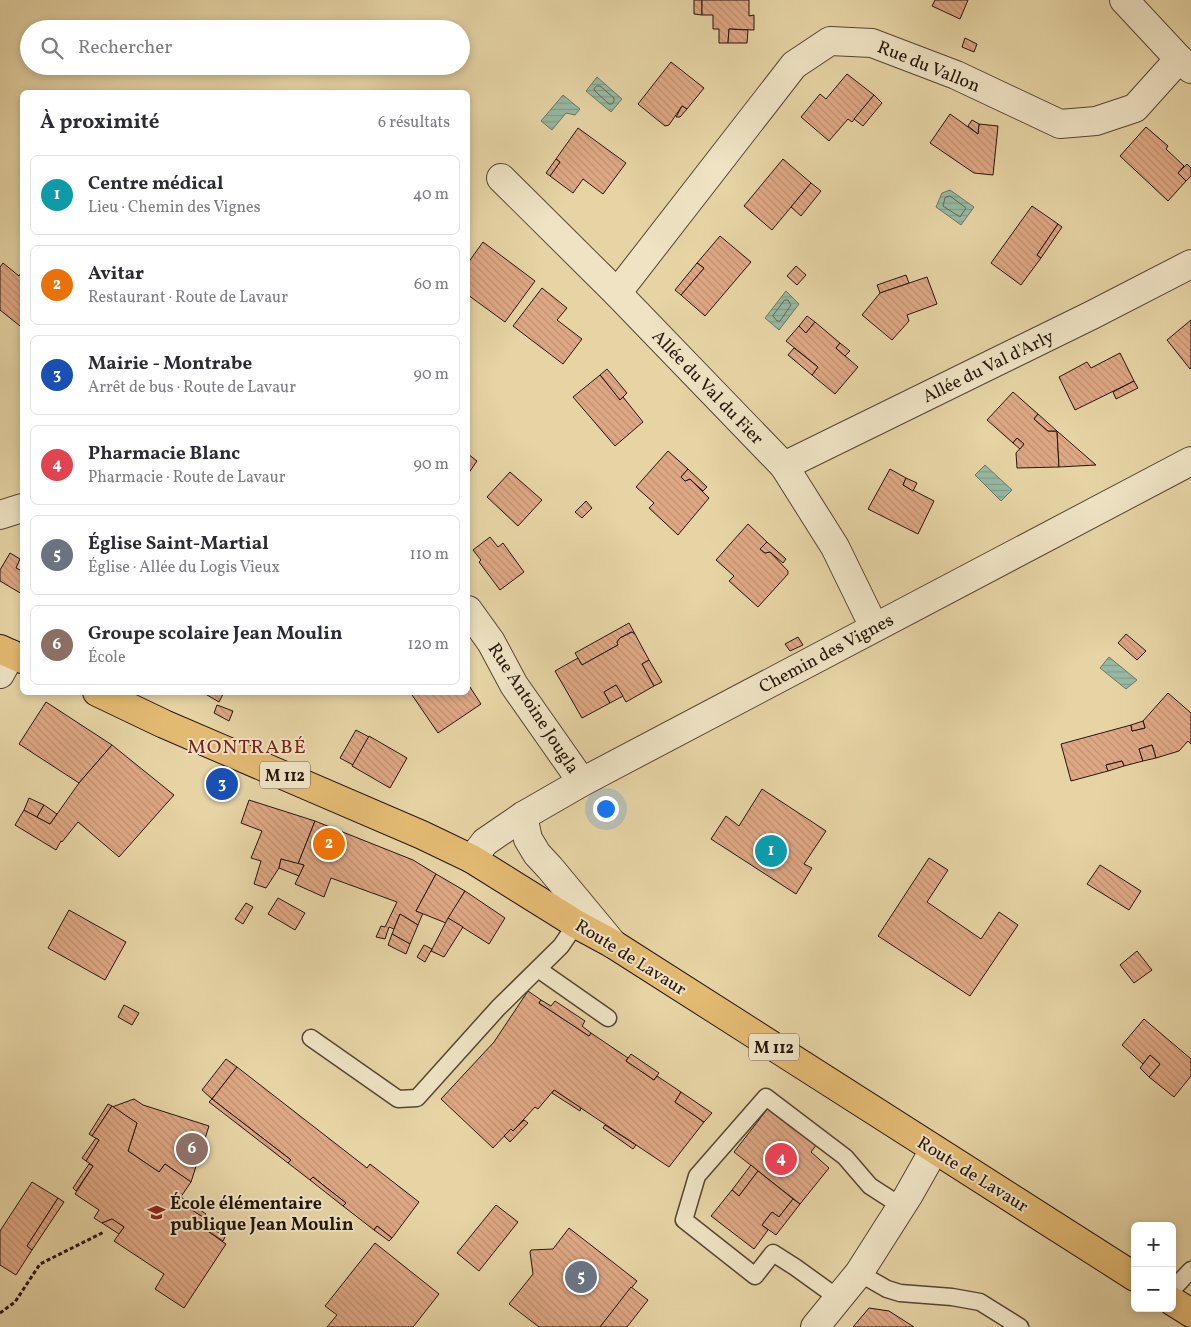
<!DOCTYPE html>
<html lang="fr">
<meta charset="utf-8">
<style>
body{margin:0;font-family:Vollkorn,serif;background:#f7f7f7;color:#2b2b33}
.controls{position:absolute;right:15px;bottom:15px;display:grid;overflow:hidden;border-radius:8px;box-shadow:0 2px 8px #0003}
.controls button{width:45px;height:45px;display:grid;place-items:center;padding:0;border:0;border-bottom:1px solid #e1e1e2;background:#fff;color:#2b2b33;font:25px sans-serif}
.you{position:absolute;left:605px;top:808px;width:18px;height:18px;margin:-12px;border:4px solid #fff;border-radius:50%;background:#1a73e8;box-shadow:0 0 0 8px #1a73e833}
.badge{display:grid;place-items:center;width:32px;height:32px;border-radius:50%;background:#db2777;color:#fff;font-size:16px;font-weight:700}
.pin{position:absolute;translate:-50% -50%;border:2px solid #fff;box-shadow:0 1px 5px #0006}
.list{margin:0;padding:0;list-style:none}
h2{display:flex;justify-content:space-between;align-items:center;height:65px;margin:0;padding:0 20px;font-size:21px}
h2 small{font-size:16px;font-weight:400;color:#7c7c81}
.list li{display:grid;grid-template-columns:32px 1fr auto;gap:15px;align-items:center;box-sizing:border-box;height:80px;margin:0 10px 10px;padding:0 10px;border:1px solid #e1e1e2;border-radius:8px}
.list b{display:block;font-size:19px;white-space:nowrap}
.list p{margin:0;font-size:16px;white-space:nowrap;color:#7c7c81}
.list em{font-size:16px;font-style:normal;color:#7c7c81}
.icon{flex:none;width:28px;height:28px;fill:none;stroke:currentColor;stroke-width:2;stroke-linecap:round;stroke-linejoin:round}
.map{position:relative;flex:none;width:1191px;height:1327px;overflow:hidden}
.search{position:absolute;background:#fff;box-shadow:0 2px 8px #0003;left:20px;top:20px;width:450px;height:55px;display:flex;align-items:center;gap:12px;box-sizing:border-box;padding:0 18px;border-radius:28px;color:#7c7c81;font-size:19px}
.panel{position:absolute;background:#fff;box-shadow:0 2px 8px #0003;left:20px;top:90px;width:450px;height:605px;border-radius:8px}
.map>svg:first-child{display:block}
.water{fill:url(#water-rules);stroke:#6a7766}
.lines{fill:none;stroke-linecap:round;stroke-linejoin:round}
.shore{stroke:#5e6756;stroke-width:1}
.building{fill:url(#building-back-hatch);stroke:#26150a}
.service-casing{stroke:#564531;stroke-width:19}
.minor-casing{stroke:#564531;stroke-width:30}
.primary-casing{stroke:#26150a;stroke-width:30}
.path{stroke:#26150a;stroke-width:3;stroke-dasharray:4 2.5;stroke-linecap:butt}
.service{stroke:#efe3c4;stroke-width:16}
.minor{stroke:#efe3c4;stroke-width:28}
.primary{stroke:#e3ba72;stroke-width:28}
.labels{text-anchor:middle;stroke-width:4;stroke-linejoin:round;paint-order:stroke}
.shield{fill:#efe3c4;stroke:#625342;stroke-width:1}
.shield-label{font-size:16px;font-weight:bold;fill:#26150a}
.street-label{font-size:18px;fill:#26150a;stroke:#efe3c4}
.poi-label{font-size:18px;font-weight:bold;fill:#26150a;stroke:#efe3c4;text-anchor:start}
.quarter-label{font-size:20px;letter-spacing:1px;fill:#7a1f14;stroke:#efe3c4}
</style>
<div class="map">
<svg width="1191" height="1327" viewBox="0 0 1191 1327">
<defs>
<pattern id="water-rules" width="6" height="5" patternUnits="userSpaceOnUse" patternTransform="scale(1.25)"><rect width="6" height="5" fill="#97b9a3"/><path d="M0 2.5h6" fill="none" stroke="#829e8b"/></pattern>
<pattern id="building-back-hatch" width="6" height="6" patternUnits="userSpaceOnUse" patternTransform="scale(1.25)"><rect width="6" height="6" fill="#dfa885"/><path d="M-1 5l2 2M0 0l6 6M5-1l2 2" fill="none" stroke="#bf9072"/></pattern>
</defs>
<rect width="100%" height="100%" fill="#e6d4a5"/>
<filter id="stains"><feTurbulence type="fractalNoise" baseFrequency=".004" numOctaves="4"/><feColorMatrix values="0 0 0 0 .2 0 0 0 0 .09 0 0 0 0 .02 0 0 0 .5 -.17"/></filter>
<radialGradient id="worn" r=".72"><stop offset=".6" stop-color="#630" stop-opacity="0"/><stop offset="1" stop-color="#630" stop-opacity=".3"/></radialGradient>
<g class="water">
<path d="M 597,77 L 622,99 L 611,112 L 586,91 Z"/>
<path d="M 563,95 L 580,109 L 575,115 L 566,113 L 552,130 L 541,121 Z"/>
<path d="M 950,190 L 974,207 L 961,225 L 936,207 L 942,193 Z"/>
<path d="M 786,291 L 799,304 L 779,330 L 765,318 Z"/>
<path d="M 985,465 L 1012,490 L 1001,501 L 975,475 Z"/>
<path d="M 1109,657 L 1137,680 L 1126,689 L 1100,668 Z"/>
</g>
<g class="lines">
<g class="shore">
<path d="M 597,86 L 600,86 L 614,98 L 614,101 L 612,104 L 609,104 L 595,91 L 594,89 Z"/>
<path d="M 950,196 L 966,208 L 960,217 L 943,206 L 945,198 Z"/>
<path d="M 785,300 L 788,300 L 791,305 L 780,321 L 777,321 L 773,316 Z"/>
</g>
</g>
<g class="building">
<path d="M 694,0 L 702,0 L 702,15 L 694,14 Z"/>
<path d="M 702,0 L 749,0 L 749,16 L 754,15 L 754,30 L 729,29 L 728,43 L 719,43 L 719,29 L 713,29 L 713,15 L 702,15 Z"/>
<path d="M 935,0 L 968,0 L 960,19 L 932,6 Z"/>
<path d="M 729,29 L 748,30 L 747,43 L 728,43 Z"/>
<path d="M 965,38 L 977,44 L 974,52 L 962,47 Z"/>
<path d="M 671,62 L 704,88 L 687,109 L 682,106 L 669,125 L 665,126 L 638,104 Z"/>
<path d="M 847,74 L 874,95 L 852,122 L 848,119 L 829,141 L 801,117 L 820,94 L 826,99 Z"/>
<path d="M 874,95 L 882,103 L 863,126 L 854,119 Z"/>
<path d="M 682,106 L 687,109 L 680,117 L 676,117 Z"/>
<path d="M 950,114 L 978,134 L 979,124 L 998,126 L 993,175 L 974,173 L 930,143 Z"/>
<path d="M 972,120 L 979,124 L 978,134 L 968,126 Z"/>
<path d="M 1146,127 L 1168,146 L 1166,149 L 1184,166 L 1178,173 L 1186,181 L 1168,201 L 1120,156 Z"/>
<path d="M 578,128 L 626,163 L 603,194 L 583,179 L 573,193 L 550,176 L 560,162 L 556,159 Z"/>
<path d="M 556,159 L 560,162 L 550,176 L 546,173 Z"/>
<path d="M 783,159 L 811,183 L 772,230 L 744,206 Z"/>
<path d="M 1187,164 L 1191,168 L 1191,176 L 1186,181 L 1178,173 Z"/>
<path d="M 811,183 L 821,191 L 801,216 L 791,207 Z"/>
<path d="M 1032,206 L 1058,224 L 1037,255 L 1041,258 L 1021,285 L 991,263 Z"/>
<path d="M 1058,224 L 1062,227 L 1041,258 L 1037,255 Z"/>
<path d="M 720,236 L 751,262 L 705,316 L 681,295 L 704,268 L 697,263 Z"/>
<path d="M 483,242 L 535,281 L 505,322 L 468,295 L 468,263 Z"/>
<path d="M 3,263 L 19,276 L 22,271 L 22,323 L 20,326 L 0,310 L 0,267 Z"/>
<path d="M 697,263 L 704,268 L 681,295 L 675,290 Z"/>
<path d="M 796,266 L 806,275 L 797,285 L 787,276 Z"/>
<path d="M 906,275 L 909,283 L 880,293 L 877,285 Z"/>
<path d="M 927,277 L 937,304 L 907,315 L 909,321 L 892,340 L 862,315 L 880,293 Z"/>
<path d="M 542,288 L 567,308 L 557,320 L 582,339 L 563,364 L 513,326 Z"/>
<path d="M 807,316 L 815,322 L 806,333 L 799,326 Z"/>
<path d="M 1191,320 L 1191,368 L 1190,369 L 1167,340 Z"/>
<path d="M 815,322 L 840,343 L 836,348 L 858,367 L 835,394 L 812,375 L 818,367 L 786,341 L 799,326 L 806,333 Z"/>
<path d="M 840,343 L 850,351 L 845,356 L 836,348 Z"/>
<path d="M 794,348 L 818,367 L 812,375 L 788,355 Z"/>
<path d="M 1120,353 L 1134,381 L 1075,410 L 1059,377 L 1087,362 L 1091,368 Z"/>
<path d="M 607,369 L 627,393 L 620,400 L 600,375 Z"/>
<path d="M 600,375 L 620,400 L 623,397 L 643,422 L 615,446 L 573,397 Z"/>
<path d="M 1134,381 L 1138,388 L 1116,399 L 1113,392 Z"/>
<path d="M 1013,392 L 1038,414 L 1034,419 L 1048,431 L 1057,431 L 1059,467 L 1017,468 L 1016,453 L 1024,444 L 1017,438 L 1013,443 L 987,420 Z"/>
<path d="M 1038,414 L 1057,431 L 1048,431 L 1034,419 Z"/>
<path d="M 1057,431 L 1096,465 L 1059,467 Z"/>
<path d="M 1017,438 L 1024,444 L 1020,449 L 1013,443 Z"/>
<path d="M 668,451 L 688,469 L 681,477 L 685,481 L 690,479 L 709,498 L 678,535 L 649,508 L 654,503 L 636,487 Z"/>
<path d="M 468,454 L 477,461 L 468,474 Z"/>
<path d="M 688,469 L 707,487 L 703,491 L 690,479 L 685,481 L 681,477 Z"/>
<path d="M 890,469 L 906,478 L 903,485 L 934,501 L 918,534 L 868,509 Z"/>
<path d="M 510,472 L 542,500 L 518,526 L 487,497 Z"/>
<path d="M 906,478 L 917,483 L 913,491 L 903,485 Z"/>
<path d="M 586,501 L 592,508 L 582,518 L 575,512 Z"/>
<path d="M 748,524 L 767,542 L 760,549 L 765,553 L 770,552 L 788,571 L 788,574 L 758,607 L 729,581 L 734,576 L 716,560 Z"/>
<path d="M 490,537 L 498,547 L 503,543 L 524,572 L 500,590 L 479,562 L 481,560 L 473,550 Z"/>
<path d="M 767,542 L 786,559 L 783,563 L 770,552 L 765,553 L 760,549 Z"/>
<path d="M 10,553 L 20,559 L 16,568 L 22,571 L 22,594 L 0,581 L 0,570 Z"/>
<path d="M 629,623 L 635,634 L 631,632 L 620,638 L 617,642 L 618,645 L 582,665 L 575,653 Z"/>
<path d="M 632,632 L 635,634 L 649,660 L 642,664 L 654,686 L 626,702 L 616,685 L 604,692 L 610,703 L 582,718 L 555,671 L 578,658 L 582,665 L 618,645 L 617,642 L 620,638 Z"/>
<path d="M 1126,634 L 1146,651 L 1137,660 L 1118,643 Z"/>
<path d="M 798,637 L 803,645 L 790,651 L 785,644 Z"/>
<path d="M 649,660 L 662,682 L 654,686 L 642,664 Z"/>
<path d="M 468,684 L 481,704 L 438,733 L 410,692 L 468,692 Z"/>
<path d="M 616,685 L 623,696 L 610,703 L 604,692 Z"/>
<path d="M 202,692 L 224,692 L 219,702 Z"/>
<path d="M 1168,693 L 1191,713 L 1191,744 L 1188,741 L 1179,751 L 1156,758 L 1152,745 L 1139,749 L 1143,761 L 1124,766 L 1122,761 L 1106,765 L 1108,771 L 1071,781 L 1061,744 L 1131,725 L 1132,731 L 1145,728 L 1143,721 Z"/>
<path d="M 46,702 L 112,745 L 79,783 L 19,744 Z"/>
<path d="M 217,705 L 233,711 L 229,721 L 214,713 Z"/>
<path d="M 1143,721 L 1145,728 L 1132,731 L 1131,725 Z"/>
<path d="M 356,730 L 369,737 L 353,765 L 340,758 Z"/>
<path d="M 369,736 L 407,758 L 390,788 L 352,766 Z"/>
<path d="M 112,745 L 174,795 L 119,857 L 78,822 L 62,842 L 61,841 L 56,850 L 15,825 L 24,810 L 50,824 L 79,783 Z"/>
<path d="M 1152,745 L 1156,758 L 1143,761 L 1139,749 Z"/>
<path d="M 1122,761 L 1124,766 L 1108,771 L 1106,765 Z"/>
<path d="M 216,779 L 230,785 L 228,790 L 214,784 Z"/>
<path d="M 762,789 L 826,831 L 804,864 L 812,868 L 796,894 L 711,839 L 726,816 L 739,826 Z"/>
<path d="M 29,798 L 44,805 L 37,817 L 24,810 Z"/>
<path d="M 249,800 L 315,821 L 298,864 L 281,859 L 279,868 L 266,888 L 254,884 L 261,861 L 251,858 L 262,831 L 241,823 Z"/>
<path d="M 44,805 L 57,814 L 50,824 L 37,817 Z"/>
<path d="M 315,821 L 413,860 L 436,874 L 416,911 L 423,913 L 418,925 L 400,914 L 394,929 L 389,927 L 385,939 L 376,937 L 381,926 L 385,927 L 397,902 L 331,878 L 324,897 L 295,884 L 304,865 L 298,864 Z"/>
<path d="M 929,858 L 948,870 L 927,902 L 981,939 L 999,912 L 1018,925 L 970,996 L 878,936 Z"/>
<path d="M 281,859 L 304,865 L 299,876 L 279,868 Z"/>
<path d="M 1100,865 L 1141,891 L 1129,910 L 1087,884 Z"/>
<path d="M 436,874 L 465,891 L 446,923 L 416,911 Z"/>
<path d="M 465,891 L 505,918 L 489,944 L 448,918 Z"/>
<path d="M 278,898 L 305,913 L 295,930 L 268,914 Z"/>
<path d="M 246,903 L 253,907 L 243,924 L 235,919 Z"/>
<path d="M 69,910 L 126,942 L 105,980 L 48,948 Z"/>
<path d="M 400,914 L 418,925 L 410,944 L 392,934 Z"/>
<path d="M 448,918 L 463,927 L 444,957 L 431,951 Z"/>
<path d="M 392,934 L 410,944 L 406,954 L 388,945 Z"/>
<path d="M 424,945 L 432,949 L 425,962 L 417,957 Z"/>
<path d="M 1137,951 L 1152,970 L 1134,983 L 1120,965 Z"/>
<path d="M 528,991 L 541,1000 L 539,1003 L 589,1036 L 591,1033 L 628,1058 L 626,1061 L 654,1080 L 657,1076 L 681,1092 L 675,1102 L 704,1122 L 669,1167 L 554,1090 L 538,1109 L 535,1107 L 513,1131 L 511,1129 L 493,1148 L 441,1099 L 494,1042 Z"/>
<path d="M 541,1000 L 551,1006 L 555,1001 L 585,1021 L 582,1026 L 591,1033 L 589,1036 L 539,1003 Z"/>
<path d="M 124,1005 L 139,1013 L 132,1025 L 118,1017 Z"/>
<path d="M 1144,1019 L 1191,1059 L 1191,1076 L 1174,1097 L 1149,1077 L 1160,1064 L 1150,1055 L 1143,1064 L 1122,1045 Z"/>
<path d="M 631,1054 L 659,1073 L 654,1080 L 626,1061 Z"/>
<path d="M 1150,1055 L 1160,1064 L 1149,1077 L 1140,1068 Z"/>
<path d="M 226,1059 L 237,1067 L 212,1099 L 202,1090 Z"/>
<path d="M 237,1067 L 367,1168 L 370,1164 L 419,1202 L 392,1238 L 377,1226 L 374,1230 L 343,1206 L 346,1203 L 313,1177 L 310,1180 L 288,1163 L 291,1160 L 212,1099 Z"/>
<path d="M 554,1090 L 581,1108 L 580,1111 L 552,1093 Z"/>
<path d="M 681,1092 L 712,1113 L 704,1122 L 675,1102 Z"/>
<path d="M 134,1099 L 143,1105 L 209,1126 L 191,1182 L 165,1164 L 159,1172 L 128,1151 L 137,1123 L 112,1107 Z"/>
<path d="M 212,1099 L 291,1160 L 288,1163 L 209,1102 Z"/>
<path d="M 108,1104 L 112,1106 L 92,1136 L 89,1134 Z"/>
<path d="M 112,1106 L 137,1123 L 128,1151 L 159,1172 L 165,1164 L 191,1182 L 178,1201 L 203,1217 L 199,1225 L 226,1244 L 184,1308 L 155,1289 L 164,1274 L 114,1241 L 124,1227 L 112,1219 L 102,1223 L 94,1218 L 99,1210 L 75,1194 L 93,1166 L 86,1161 L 99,1140 L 92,1136 Z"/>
<path d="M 769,1107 L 817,1144 L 811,1152 L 829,1168 L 800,1204 L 734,1152 Z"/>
<path d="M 524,1120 L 528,1123 L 510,1142 L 504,1136 L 511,1129 L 513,1131 Z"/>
<path d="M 605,1125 L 636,1145 L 633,1149 L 603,1128 Z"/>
<path d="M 96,1138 L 99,1140 L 86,1161 L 82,1158 Z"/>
<path d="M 89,1164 L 93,1166 L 76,1191 L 73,1188 Z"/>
<path d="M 751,1165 L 758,1171 L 739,1196 L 732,1190 Z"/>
<path d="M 758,1171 L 793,1199 L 779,1217 L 772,1212 L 762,1225 L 768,1230 L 754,1249 L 711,1216 L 732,1190 L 739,1196 Z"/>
<path d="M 313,1177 L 346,1203 L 343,1206 L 310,1180 Z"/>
<path d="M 32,1182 L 58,1198 L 27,1246 L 32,1250 L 16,1275 L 0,1265 L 0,1231 Z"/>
<path d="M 181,1197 L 206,1214 L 203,1217 L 178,1201 Z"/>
<path d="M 58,1198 L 64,1202 L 32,1250 L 27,1246 Z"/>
<path d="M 793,1199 L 800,1204 L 776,1235 L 762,1225 L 772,1212 L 779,1217 Z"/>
<path d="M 496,1205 L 518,1222 L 479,1271 L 457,1253 Z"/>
<path d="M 112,1219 L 124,1227 L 119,1234 L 102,1223 Z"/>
<path d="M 201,1221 L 225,1237 L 223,1241 L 199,1225 Z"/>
<path d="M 377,1226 L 392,1238 L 389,1241 L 374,1230 Z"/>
<path d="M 569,1228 L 637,1281 L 600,1327 L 539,1327 L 509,1304 L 533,1274 L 530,1252 L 531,1250 L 553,1249 Z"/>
<path d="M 375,1243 L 439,1294 L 413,1327 L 327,1327 L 337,1315 L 325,1306 Z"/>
<path d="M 631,1287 L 648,1300 L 627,1327 L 600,1327 Z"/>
<path d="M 869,1308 L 889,1311 L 914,1327 L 853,1327 Z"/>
</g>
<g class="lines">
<defs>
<g id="service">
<path d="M 538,969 L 608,1018"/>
<path d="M 311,1038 L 398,1099 L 417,1098 L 498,1008 L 561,946 L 576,924"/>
<path d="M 859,1273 L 887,1289 L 900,1293 L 952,1297 L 980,1302 L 1020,1327"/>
<path d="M 1172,1290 L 1191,1270"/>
<path d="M 838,1298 L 795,1267 L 773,1253 L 755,1276 L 684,1220 L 697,1176 L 766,1097 L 845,1157 L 870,1186 L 901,1206"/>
</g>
<g id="minor">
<path d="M 1124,0 L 1179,59 L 1191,69"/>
<path d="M 501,178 L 617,293 L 784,466 L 835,547 L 874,627"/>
<path d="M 617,293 L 794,65 L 830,41 L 872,43 L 956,75 L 1060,124 L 1096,121 L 1135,108 L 1179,59"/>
<path d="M 784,466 L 1092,315 L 1191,264"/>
<path d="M 0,515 L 22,508"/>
<path d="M 468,610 L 491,642 L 514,685 L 582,782"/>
<path d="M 0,674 L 11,654"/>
<path d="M 523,816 L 528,839 L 537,854 L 550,868 L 613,944"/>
<path d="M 472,859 L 485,842 L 523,816 L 582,782 L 1191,461"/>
<path d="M 815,1327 L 859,1273 L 908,1196 L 934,1150"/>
</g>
<g id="primary">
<path d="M 0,649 L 22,659"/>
<path d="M 97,692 L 164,724 L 422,835 L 472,859 L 576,924 L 613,944 L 1135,1277"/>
<path d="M 1172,1301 L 1191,1313"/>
</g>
</defs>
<use href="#service" class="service-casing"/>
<use href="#minor" class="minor-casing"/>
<use href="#primary" class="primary-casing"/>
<path class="path" d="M 0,1313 L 15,1302 L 40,1264 L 104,1232"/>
<use href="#service" class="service"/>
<use href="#minor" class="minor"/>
<use href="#primary" class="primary"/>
</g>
<defs>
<symbol id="school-bare" viewBox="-9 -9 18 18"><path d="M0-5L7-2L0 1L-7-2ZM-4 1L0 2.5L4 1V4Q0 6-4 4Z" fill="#8f2418" stroke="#efe3c4" stroke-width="2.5" paint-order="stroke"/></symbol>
</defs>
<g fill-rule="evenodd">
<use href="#school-bare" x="144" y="1200" width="25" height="25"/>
</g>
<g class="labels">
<g class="shield">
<rect x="260" y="761.5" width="50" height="27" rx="4"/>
<rect x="749" y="1033.5" width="50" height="27" rx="4"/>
</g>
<g class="shield-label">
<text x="285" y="781">M 112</text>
<text x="774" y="1053">M 112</text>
</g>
<g class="street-label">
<text transform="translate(929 66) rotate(22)" y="6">Rue du Vallon</text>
<text transform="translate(988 366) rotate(-26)" y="6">Allée du Val d'Arly</text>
<text transform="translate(708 387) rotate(46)" y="6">Allée du Val du Fier</text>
<text transform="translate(826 653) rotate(-28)" y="6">Chemin des Vignes</text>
<text transform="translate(534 708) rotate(57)" y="6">Rue Antoine Jougla</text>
<text transform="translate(631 957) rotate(32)" y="6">Route de Lavaur</text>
<text transform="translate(973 1174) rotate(32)" y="6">Route de Lavaur</text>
</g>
<g class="poi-label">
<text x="170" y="1209">École élémentaire<tspan x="170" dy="21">publique Jean Moulin</tspan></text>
</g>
<g class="quarter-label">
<text x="247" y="753">MONTRABÉ</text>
</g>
</g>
<rect width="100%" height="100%" filter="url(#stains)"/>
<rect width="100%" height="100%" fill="url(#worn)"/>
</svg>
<div class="controls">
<button>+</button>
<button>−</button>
</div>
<div class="you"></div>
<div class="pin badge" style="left:771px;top:851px;background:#0f9aa8">1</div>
<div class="pin badge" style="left:329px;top:844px;background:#e8710a">2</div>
<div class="pin badge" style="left:222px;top:784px;background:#1a4fb4">3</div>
<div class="pin badge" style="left:781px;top:1159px;background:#e0444e">4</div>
<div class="pin badge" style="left:581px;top:1277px;background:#6b7280">5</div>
<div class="pin badge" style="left:192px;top:1149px;background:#8d6e63">6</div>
<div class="search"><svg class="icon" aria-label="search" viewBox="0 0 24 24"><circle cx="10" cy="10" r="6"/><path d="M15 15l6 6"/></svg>Rechercher</div>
<section class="panel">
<h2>À proximité<small>6 résultats</small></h2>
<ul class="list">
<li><span class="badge" style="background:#0f9aa8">1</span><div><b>Centre médical</b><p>Lieu · Chemin des Vignes</p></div><em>40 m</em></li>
<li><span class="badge" style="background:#e8710a">2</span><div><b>Avitar</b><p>Restaurant · Route de Lavaur</p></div><em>60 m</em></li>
<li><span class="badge" style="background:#1a4fb4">3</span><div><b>Mairie - Montrabe</b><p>Arrêt de bus · Route de Lavaur</p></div><em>90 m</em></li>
<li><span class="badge" style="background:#e0444e">4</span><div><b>Pharmacie Blanc</b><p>Pharmacie · Route de Lavaur</p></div><em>90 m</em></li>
<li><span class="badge" style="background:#6b7280">5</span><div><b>Église Saint-Martial</b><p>Église · Allée du Logis Vieux</p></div><em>110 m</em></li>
<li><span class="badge" style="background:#8d6e63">6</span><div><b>Groupe scolaire Jean Moulin</b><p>École</p></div><em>120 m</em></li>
</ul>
</section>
</div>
